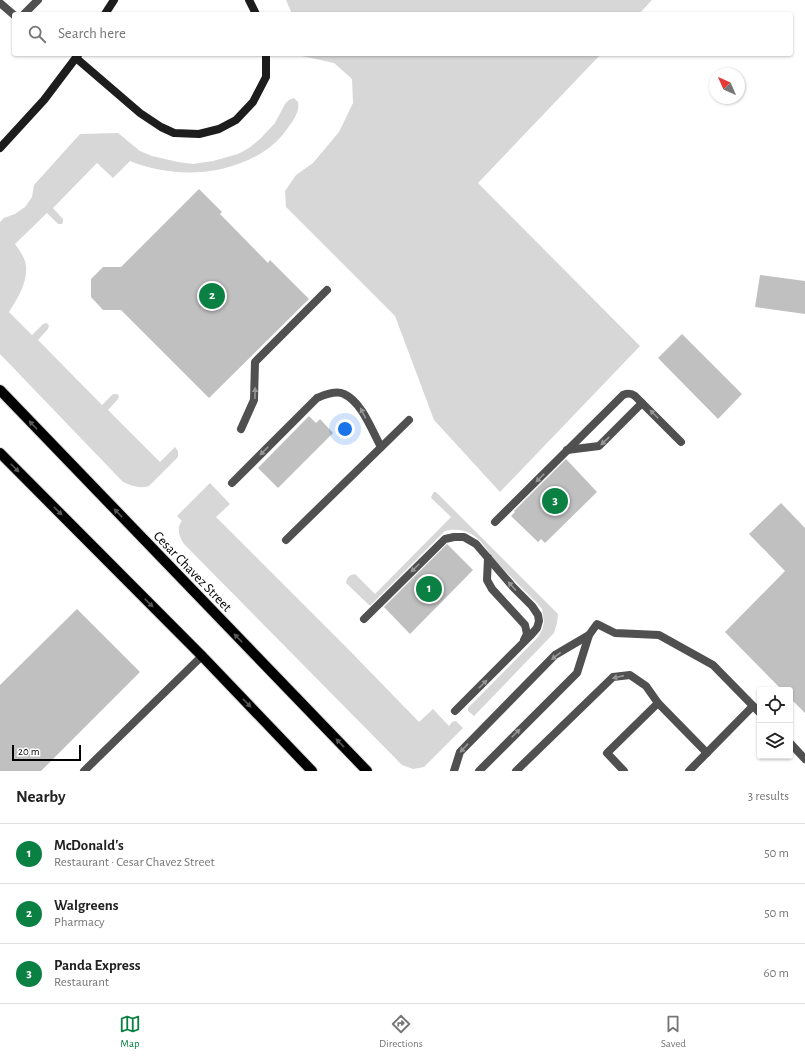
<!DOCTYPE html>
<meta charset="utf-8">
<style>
body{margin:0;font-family:"Alegreya Sans",sans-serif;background:#f6f6f6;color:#222}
.controls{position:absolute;right:12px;bottom:12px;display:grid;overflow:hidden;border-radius:4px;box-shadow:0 1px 3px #0004}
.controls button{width:36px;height:36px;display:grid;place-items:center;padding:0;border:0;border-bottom:1px solid #e0e0e0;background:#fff;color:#222;font:20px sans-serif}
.compass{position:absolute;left:709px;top:68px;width:36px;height:36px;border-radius:50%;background:#fff;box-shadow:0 1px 3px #0004;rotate:315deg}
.scale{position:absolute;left:12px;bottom:10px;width:69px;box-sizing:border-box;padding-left:4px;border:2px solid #000;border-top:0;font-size:11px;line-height:14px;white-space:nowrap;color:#000;-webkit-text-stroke:3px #fff;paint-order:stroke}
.you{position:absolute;left:345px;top:429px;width:14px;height:14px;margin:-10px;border:3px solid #fff;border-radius:50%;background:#1a73e8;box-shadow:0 0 0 6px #1a73e833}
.badge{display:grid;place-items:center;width:26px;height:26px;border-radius:50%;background:#0b8043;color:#fff;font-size:13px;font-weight:700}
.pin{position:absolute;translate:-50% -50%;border:2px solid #fff;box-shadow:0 1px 4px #0006}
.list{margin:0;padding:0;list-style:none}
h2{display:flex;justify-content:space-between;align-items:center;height:52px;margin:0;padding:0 16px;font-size:17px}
h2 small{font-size:13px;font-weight:400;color:#767676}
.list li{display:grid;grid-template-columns:26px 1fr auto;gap:12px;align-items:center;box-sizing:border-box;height:60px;padding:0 16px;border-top:1px solid #e0e0e0}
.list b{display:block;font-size:15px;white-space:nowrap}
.list p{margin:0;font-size:13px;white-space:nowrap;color:#767676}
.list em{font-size:13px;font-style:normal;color:#767676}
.icon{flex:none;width:22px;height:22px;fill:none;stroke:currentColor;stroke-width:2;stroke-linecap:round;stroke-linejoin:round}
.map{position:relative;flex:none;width:805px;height:771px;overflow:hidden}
.search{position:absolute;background:#fff;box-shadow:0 1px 3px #0004;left:12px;right:12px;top:12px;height:44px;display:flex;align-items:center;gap:10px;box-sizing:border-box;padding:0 14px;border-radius:4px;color:#767676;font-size:15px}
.sheet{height:232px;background:#fff}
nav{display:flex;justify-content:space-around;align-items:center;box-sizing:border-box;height:56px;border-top:1px solid #e0e0e0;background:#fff;font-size:11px;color:#767676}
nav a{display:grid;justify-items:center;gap:2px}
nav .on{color:#0b8043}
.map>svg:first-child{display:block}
.green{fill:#d7d7d7}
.building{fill:#c0c0c0}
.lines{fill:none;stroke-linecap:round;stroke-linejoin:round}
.primary-casing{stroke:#dbdbdb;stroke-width:12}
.service{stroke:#505050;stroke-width:8}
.secondary{stroke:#1d1d1d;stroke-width:8}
.primary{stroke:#000;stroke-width:10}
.oneway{fill:#969696}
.oneway2{fill:#595959}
.labels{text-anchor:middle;stroke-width:3.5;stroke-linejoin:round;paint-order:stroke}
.street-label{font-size:14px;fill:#000;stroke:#fff}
</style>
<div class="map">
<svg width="805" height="771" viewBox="0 0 805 771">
<rect width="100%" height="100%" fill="#fff"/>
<g class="green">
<path d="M 286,0 L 652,0 L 639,14 L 292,14 Z"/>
<path d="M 302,54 L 601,54 L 478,183 L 640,346 L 500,492 L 434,420 L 395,316 L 286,207 L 285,191 L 296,175 L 313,163 L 339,132 L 353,103 L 352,79 L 334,63 L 302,56 Z"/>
<path d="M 294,98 L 298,102 C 300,112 293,121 287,129 C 281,138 272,146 263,152 C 223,177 173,178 130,161 L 113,178 L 97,163 L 53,208 L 63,219 L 63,222 L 62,224 L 58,224 L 47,213 L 15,244 C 19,250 23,255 25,261 C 30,279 18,298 9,312 L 32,335 L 43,324 L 47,323 L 49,326 L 48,329 L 38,340 L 102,405 L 113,394 L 117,394 L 119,396 L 118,399 L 108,410 L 160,462 L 175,447 L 178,451 L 178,457 L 149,486 C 140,489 132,486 123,482 L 0,354 L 0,222 L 4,218 L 15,214 L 25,207 L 32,197 L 34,185 L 80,134 L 118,133 L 140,151 L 152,156 L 178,162 L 193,164 L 213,161 L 238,154 L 249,148 L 260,139 L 275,123 L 285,104 L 289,100 Z"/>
<path d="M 210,483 L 230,504 L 216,517 L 351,652 L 419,722 L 433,709 L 449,726 L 452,722 L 456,721 L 463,728 L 424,767 L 413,769 L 402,765 L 184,544 C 179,536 176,528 182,521 L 177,516 Z"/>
<path d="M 434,492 L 436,492 L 558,614 L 557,623 L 554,633 L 474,716 L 468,711 L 468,708 L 538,637 L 542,630 L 544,622 L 542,609 L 538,604 L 493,559 C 483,540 468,525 445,531 L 370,606 L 346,583 C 347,577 349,575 355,574 L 375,594 L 451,517 L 431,498 L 432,495 Z"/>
</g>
<g class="building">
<path d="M 199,189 L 222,212 L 220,214 L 268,263 L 270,260 L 309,299 L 209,398 L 121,310 L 103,310 L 91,297 L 91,279 L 103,267 L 121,267 Z"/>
<path d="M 760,275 L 805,281 L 805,314 L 755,307 Z"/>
<path d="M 682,334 L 742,394 L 718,419 L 658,358 Z"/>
<path d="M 309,416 L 316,423 L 320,419 L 333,433 L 278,488 L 258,468 Z"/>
<path d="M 566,459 L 597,492 L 545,543 L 541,539 L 538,542 L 511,516 L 515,512 L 514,511 Z"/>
<path d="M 781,503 L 805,528 L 805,713 L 790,698 L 790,690 L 782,690 L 725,632 L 785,571 L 749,534 Z"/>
<path d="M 447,544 L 473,570 L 410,634 L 384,607 Z"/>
<path d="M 77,609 L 140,672 L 41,771 L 0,771 L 0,685 Z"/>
</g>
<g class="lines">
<defs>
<g id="primary">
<path d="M 0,390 L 367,771"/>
<path d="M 0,453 L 202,656 L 312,771"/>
</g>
</defs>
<use href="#primary" class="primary-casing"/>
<g class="service">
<path d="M 0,3 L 14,15"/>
<path d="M 24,14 L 38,0"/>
<path d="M 241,429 L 254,400 L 255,362 L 327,290"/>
<path d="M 567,450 L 599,446 L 642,403"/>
<path d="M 232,483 L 317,398 C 324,395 336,390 344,394 C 362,402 372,431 381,447"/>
<path d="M 495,522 L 623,395 C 628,393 631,393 635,396 L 681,442"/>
<path d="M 286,540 L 409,420"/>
<path d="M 488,558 L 487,580 L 492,589 L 525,625 L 527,634 L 524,640"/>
<path d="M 364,619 L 445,539 L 454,537 L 464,537 L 476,544 L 513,587 L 532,606 L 538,615 L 539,621 L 537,628 L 530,636 L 455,711"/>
<path d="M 790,743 L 805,759"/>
<path d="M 84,771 L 202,656"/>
<path d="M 454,771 L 460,752 L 555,655 L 589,635"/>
<path d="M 479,771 L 577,673 L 589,635 L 597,624 L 615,633 L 659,635 L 713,665 L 760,713"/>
<path d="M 516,771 L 613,677 L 630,675 L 646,686 L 658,703"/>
<path d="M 624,771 L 607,753 L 658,703 L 707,753"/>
<path d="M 689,771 L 753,706"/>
</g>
<g class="secondary">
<path d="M 249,0 L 256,14"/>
<path d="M 105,14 L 114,0"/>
<path d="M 76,58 L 140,113 L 161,127 L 174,133 L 199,134 L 219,129 L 236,120 L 253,102 L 266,77 L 266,54"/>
<path d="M 0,148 L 44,100 L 78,55"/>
</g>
<use href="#primary" class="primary"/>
</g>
<defs><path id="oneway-solid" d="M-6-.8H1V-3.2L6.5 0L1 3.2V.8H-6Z"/></defs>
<g class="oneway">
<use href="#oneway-solid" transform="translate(255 393) rotate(-89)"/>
<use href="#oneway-solid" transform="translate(363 413) rotate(-117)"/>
<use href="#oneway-solid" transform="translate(654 414) rotate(-135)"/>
<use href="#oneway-solid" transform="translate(605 441) rotate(137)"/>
<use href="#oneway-solid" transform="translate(264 451) rotate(135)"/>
<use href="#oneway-solid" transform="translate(540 478) rotate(135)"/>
<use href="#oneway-solid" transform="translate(415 568) rotate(135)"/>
<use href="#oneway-solid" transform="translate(512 586) rotate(-132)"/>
<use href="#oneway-solid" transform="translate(556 656) rotate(142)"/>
<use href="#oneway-solid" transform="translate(618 677) rotate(167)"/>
<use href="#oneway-solid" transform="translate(483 684) rotate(-45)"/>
<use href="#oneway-solid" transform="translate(516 733) rotate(-45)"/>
<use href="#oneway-solid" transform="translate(464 748) rotate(133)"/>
</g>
<g class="oneway2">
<use href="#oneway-solid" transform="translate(33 425) rotate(-134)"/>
<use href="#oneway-solid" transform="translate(15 468) rotate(45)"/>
<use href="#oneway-solid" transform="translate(58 511) rotate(45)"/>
<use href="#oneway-solid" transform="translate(118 513) rotate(-134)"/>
<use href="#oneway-solid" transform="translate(149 603) rotate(45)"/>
<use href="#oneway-solid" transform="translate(238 638) rotate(-134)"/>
<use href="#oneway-solid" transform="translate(247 703) rotate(46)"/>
<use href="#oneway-solid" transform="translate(340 743) rotate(-134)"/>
</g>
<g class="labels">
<g class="street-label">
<text transform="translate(193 571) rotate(46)" y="5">Cesar Chavez Street</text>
</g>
</g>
</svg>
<div class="controls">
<button><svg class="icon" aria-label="locate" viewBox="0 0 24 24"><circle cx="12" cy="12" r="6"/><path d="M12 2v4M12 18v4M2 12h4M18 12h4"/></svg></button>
<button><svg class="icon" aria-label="layers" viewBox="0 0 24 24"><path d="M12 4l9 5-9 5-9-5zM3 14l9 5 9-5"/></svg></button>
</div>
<svg class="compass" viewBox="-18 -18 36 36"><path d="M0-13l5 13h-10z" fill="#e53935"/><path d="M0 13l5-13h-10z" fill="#767676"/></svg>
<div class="scale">20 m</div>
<div class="you"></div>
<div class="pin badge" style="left:429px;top:589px">1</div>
<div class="pin badge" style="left:212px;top:296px">2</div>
<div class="pin badge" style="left:555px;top:501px">3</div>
<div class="search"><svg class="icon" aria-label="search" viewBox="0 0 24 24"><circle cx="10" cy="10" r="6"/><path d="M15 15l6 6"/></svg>Search here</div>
</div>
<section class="sheet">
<h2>Nearby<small>3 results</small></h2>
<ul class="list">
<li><span class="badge">1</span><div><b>McDonald's</b><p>Restaurant · Cesar Chavez Street</p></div><em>50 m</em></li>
<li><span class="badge">2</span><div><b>Walgreens</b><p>Pharmacy</p></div><em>50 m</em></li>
<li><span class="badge">3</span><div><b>Panda Express</b><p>Restaurant</p></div><em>60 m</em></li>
</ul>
</section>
<nav>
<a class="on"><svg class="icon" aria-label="map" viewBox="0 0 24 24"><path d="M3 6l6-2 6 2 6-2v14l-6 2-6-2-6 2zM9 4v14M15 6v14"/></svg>Map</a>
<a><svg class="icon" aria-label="directions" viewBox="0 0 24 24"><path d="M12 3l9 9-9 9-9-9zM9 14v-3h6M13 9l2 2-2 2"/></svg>Directions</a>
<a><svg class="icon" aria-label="saved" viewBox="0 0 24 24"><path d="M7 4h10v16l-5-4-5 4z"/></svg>Saved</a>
</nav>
